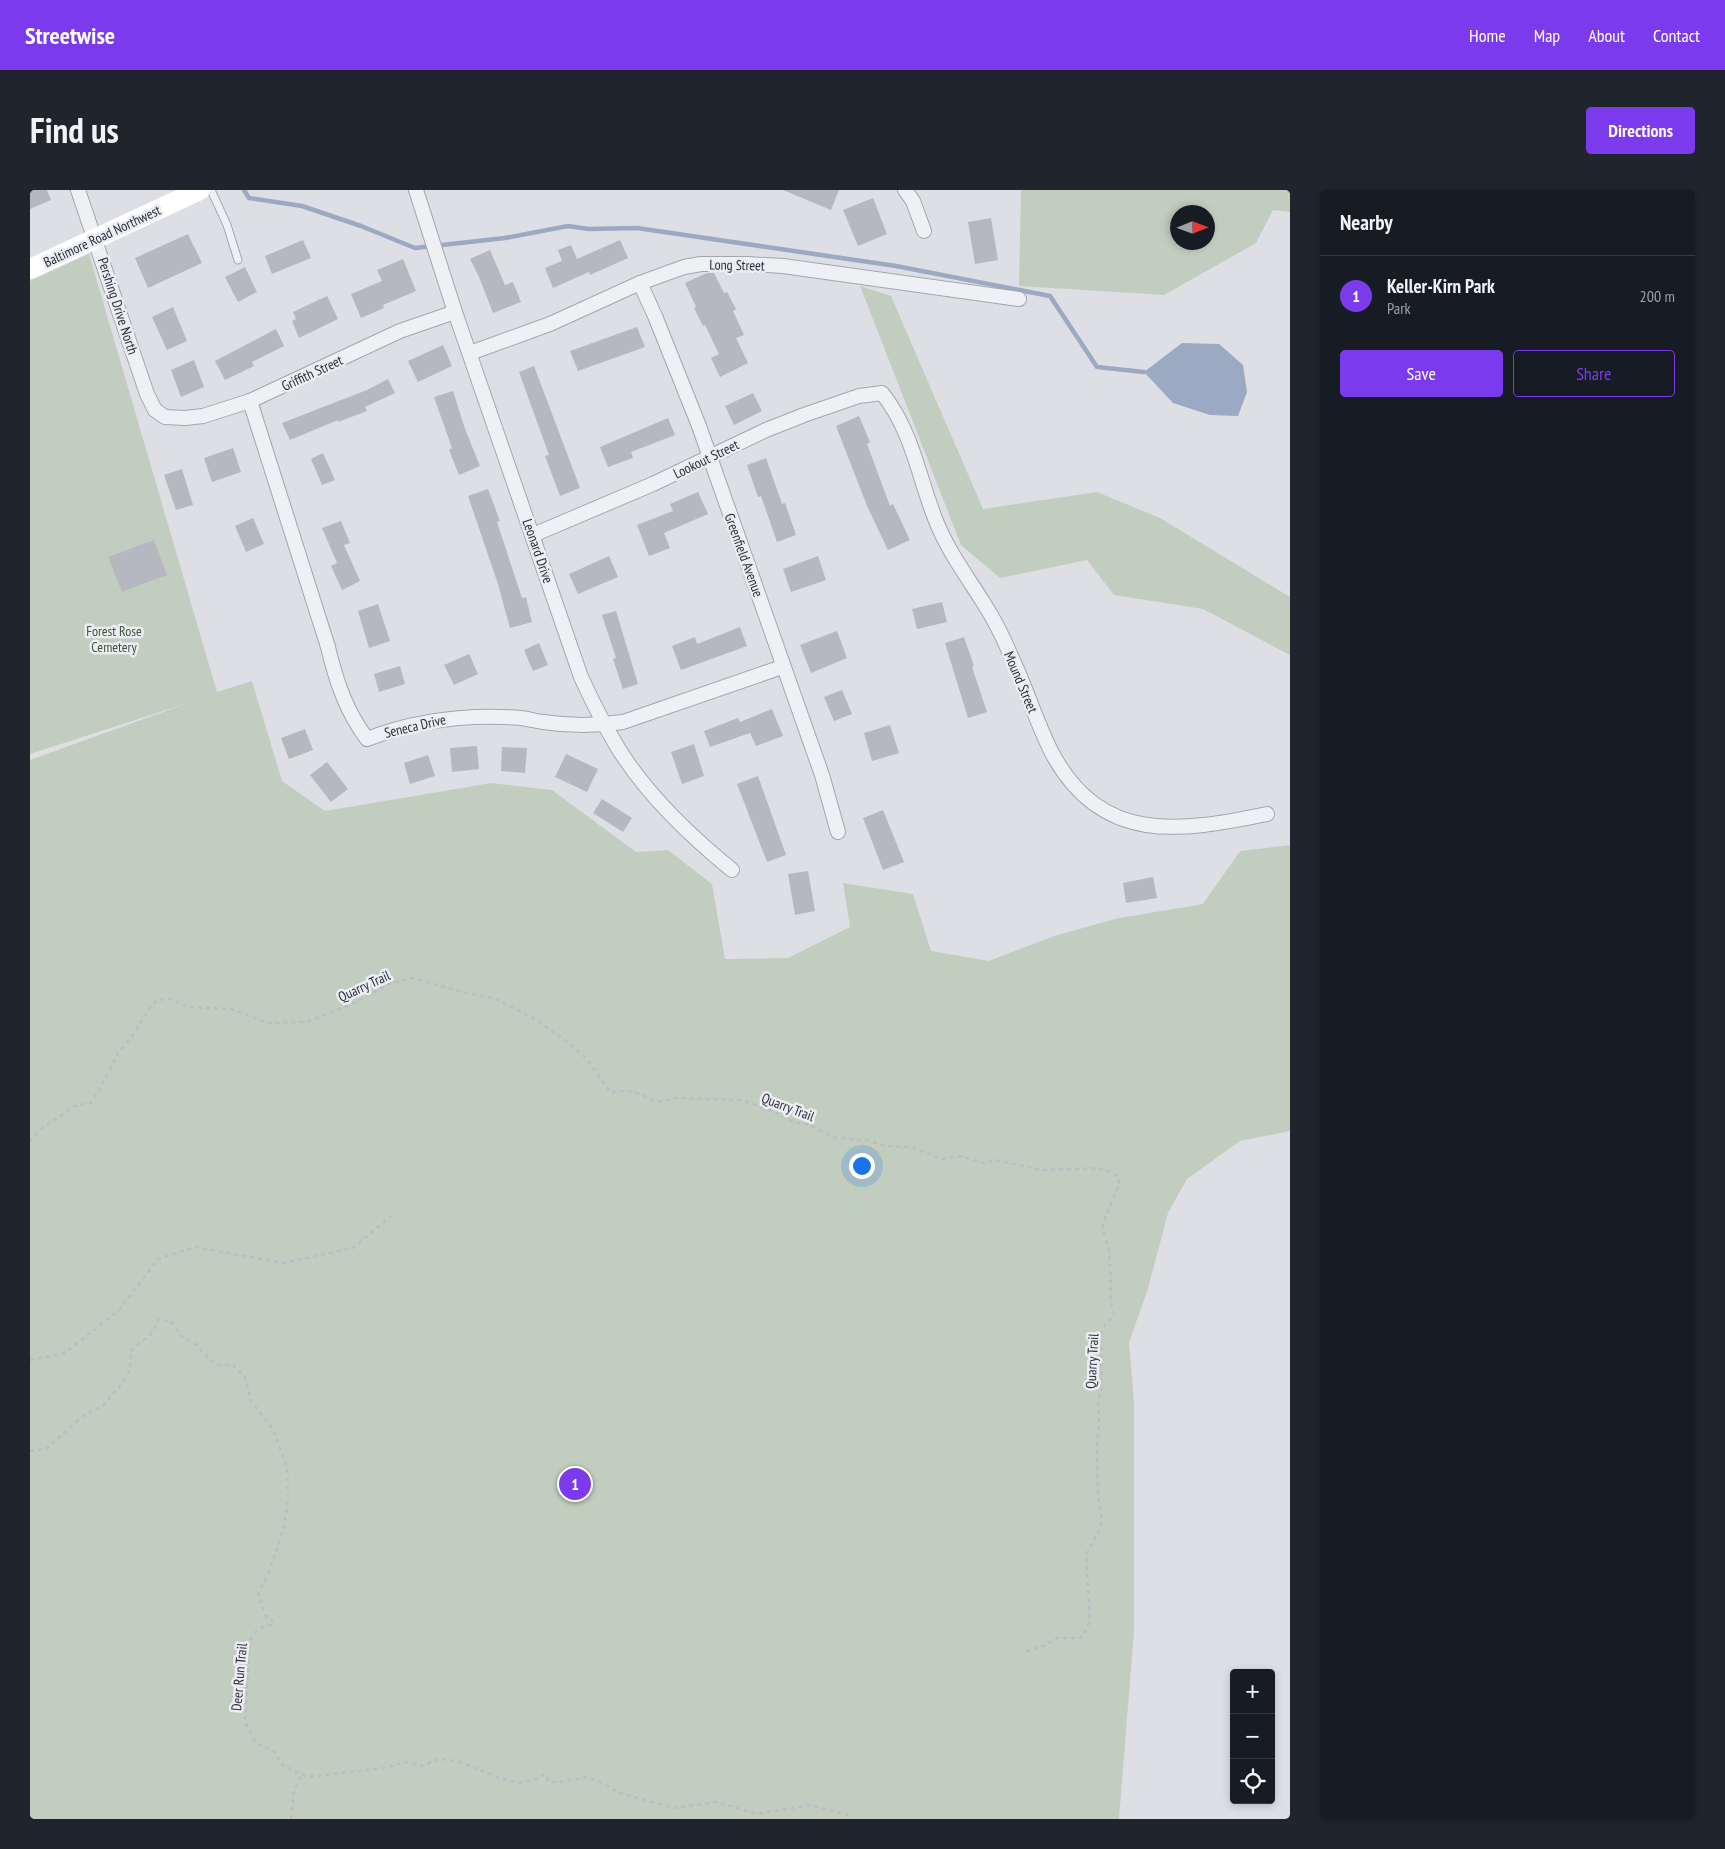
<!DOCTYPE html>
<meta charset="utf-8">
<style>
body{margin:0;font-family:"PT Sans Narrow",sans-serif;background:#20242c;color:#f1f3f6}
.controls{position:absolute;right:15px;bottom:15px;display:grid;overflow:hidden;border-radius:5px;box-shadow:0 2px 8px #0003}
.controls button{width:45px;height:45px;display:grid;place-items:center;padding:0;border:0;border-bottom:1px solid #363941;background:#171b24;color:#f1f3f6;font:25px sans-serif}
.compass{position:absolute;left:1140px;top:15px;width:45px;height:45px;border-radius:50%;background:#171b24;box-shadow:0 2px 8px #0003;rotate:89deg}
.you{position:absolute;left:831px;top:975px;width:18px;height:18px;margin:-12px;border:4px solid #fff;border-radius:50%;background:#1a73e8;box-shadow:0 0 0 8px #1a73e833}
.badge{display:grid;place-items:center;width:32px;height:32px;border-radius:50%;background:#7c3aed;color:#fff;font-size:16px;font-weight:700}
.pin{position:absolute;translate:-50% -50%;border:2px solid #fff;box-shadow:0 1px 5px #0006}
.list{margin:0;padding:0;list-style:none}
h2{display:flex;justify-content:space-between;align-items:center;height:65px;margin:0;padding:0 20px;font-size:21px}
h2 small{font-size:16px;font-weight:400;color:#9ea1a6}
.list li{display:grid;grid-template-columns:32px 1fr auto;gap:15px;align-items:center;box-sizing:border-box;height:80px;padding:0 20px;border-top:1px solid #363941}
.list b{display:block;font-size:19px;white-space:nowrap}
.list p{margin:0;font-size:16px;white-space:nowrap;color:#9ea1a6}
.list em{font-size:16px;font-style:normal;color:#9ea1a6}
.actions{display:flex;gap:10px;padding:15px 20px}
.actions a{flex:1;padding:11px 0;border:1px solid #7c3aed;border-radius:5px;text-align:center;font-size:18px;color:#7c3aed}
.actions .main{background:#7c3aed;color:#fff}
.icon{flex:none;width:28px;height:28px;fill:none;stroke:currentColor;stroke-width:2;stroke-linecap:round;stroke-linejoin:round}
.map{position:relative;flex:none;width:1260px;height:1629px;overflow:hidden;border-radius:5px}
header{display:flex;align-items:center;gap:30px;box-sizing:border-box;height:70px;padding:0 25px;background:#7c3aed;color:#fff}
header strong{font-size:24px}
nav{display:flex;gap:28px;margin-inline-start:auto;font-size:18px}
.intro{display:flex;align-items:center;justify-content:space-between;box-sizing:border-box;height:120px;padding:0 30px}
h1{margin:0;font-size:35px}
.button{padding:12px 22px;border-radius:5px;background:#7c3aed;color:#fff;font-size:18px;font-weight:700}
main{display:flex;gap:30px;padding:0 30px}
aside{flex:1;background:#171b24;border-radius:5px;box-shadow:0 2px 8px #0003}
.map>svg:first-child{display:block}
.green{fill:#c1cebf;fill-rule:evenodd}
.water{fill:#9baac2}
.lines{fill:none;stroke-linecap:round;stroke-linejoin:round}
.stream{stroke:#9baac2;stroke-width:4.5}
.building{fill:#b5b8c1}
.service-casing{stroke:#a3a6ae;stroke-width:9}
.minor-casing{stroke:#a3a6ae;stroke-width:16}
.path{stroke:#bbbdc4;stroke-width:2.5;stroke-dasharray:4 4;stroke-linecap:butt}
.service{stroke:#eff0f4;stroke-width:7}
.minor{stroke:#eff0f4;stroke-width:14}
.secondary{stroke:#fff;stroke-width:20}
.labels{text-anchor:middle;stroke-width:5;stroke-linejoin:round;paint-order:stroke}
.street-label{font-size:14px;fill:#282d3a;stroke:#eceef3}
.park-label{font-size:14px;fill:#3a5437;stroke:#eceef3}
</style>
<header>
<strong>Streetwise</strong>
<nav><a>Home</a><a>Map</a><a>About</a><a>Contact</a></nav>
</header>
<div class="intro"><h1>Find us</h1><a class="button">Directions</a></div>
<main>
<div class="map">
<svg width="1260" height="1629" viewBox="0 0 1260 1629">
<rect width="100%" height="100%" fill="#dddfe5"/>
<g class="green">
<path d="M 991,0 L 1260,0 L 1260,22 L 1243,20 L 1226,53 L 1134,105 L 989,96 ZM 1148,22 L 1178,22 L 1178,52 L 1148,52 Z"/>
<path d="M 59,64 L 187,502 L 222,491 L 252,591 L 295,621 L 461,593 L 522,600 L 606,662 L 638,660 L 682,694 L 695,769 L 758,768 L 820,737 L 813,693 L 883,704 L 901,761 L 959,771 L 1024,746 L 1089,728 L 1173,714 L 1210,661 L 1260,655 L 1260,941 L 1210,951 L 1157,989 L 1138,1023 L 1117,1102 L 1099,1152 L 1104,1212 L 1104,1441 L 1089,1629 L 0,1629 L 0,570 L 158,513 L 0,564 L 0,91 Z"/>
<path d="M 830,96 L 861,106 L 953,319 L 1067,302 L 1130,328 L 1260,407 L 1260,465 L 1173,419 L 1084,405 L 1057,370 L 970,388 L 931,355 Z"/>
</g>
<path class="water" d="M 1152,153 L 1189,154 L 1213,175 L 1217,202 L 1208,226 L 1180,225 L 1143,213 L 1114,182 Z"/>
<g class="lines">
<path class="stream" d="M 214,0 L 219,8 L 272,16 L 331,36 L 385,58 L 475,48 L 538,36 L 559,39 L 607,38 L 866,76 L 1020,106 L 1067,177 L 1114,182"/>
</g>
<g class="building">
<path d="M 0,0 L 17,0 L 21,10 L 0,19 Z"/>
<path d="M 753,0 L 809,0 L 801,20 Z"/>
<path d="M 843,8 L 857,44 L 828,56 L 813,20 Z"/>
<path d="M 961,28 L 968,70 L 945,74 L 938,32 Z"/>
<path d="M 158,44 L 172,73 L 118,98 L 105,68 Z"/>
<path d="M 273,50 L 281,68 L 242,84 L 235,66 Z"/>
<path d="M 590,50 L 598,68 L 560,85 L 559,82 L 523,98 L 515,78 L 532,71 L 528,60 L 541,55 L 547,69 Z"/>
<path d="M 460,60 L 475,95 L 483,92 L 491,112 L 463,123 L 449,87 L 440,69 Z"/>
<path d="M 373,69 L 386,101 L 353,115 L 354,118 L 331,128 L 321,104 L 352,91 L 347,80 Z"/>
<path d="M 215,77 L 227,102 L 208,112 L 195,87 Z"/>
<path d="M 677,83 L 684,83 L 694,103 L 697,102 L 706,119 L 703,121 L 714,145 L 706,148 L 718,173 L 690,187 L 681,168 L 689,164 L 675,135 L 673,136 L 664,118 L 666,117 L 655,93 Z"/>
<path d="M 297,106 L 308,129 L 269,148 L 262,131 L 266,129 L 263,122 Z"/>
<path d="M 143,117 L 157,151 L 137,160 L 122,127 Z"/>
<path d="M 607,137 L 615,157 L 548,181 L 540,161 Z"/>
<path d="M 246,139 L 254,156 L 222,172 L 224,176 L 195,190 L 185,171 Z"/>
<path d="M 413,155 L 422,176 L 388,192 L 378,171 Z"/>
<path d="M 164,170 L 174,197 L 151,207 L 141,180 Z"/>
<path d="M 504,176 L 550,298 L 530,306 L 515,266 L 519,265 L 489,182 Z"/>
<path d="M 358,189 L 365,203 L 335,217 L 337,221 L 308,232 L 308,230 L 260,250 L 252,233 L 337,200 Z"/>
<path d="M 423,201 L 435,239 L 450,276 L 429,285 L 419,260 L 422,258 L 404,207 Z"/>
<path d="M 723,203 L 732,221 L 704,235 L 695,216 Z"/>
<path d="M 829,226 L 840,252 L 837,254 L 860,316 L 863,314 L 880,350 L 858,360 L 837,316 L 806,236 Z"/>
<path d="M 638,228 L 645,245 L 601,262 L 603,268 L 578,277 L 570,257 Z"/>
<path d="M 203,258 L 211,282 L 182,292 L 174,268 Z"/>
<path d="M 293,263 L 305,290 L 292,295 L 281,269 Z"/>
<path d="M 736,268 L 752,314 L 755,313 L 766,345 L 747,352 L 731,306 L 728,307 L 717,275 Z"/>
<path d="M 152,279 L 163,315 L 146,320 L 134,285 Z"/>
<path d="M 458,299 L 470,331 L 467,332 L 492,408 L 496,407 L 502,432 L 480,438 L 468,394 L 438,306 Z"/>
<path d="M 668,302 L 678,324 L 634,343 L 640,358 L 619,366 L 607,335 L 643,321 L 640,314 Z"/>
<path d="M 223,328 L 234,354 L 216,362 L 205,336 Z"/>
<path d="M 311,331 L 320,353 L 314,355 L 330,391 L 312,400 L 301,376 L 307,373 L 292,338 Z"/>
<path d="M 124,350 L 137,385 L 92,402 L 78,367 Z"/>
<path d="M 579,366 L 588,387 L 548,404 L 539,384 Z"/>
<path d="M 788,366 L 796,390 L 761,402 L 753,379 Z"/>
<path d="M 912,412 L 917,432 L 887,439 L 882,419 Z"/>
<path d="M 348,414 L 360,451 L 339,458 L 328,421 Z"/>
<path d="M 586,421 L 608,494 L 593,499 L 583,469 L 586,468 L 572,425 Z"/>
<path d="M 710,437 L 717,456 L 651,480 L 642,456 L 665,447 L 667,454 Z"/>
<path d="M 807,441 L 817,468 L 781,483 L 770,455 Z"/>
<path d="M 934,447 L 944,476 L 942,477 L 957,522 L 938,528 L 915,453 Z"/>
<path d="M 509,453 L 518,475 L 503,481 L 494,460 Z"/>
<path d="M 439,464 L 448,484 L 424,495 L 414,475 Z"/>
<path d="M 370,476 L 375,494 L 349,502 L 344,484 Z"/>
<path d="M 812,500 L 822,524 L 804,531 L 794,507 Z"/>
<path d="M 742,519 L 753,546 L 726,556 L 720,543 L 680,557 L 674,541 L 708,528 L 710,532 Z"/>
<path d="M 860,535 L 869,563 L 842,571 L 834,543 Z"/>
<path d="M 275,539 L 283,560 L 259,569 L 251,548 Z"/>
<path d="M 664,554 L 674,586 L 652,594 L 641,562 Z"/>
<path d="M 447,556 L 449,579 L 422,582 L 420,558 Z"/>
<path d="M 472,557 L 497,558 L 495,583 L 471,581 Z"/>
<path d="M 536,564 L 568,579 L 557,602 L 525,587 Z"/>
<path d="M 398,565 L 405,586 L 380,594 L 374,573 Z"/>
<path d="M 297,572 L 318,599 L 301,612 L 280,585 Z"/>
<path d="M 728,586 L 756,665 L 737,672 L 707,594 Z"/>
<path d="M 572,609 L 602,628 L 593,642 L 563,623 Z"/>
<path d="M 853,620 L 874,672 L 853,680 L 833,628 Z"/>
<path d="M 778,681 L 785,721 L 765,725 L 758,684 Z"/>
<path d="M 1123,687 L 1127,708 L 1096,713 L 1093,693 Z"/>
</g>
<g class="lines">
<defs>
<path id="service" d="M 181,0 L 197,35 L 208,70"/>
<g id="minor">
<path d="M 48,0 L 117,204 L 125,220 L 135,227 L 155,228 L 173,226 L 220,211 L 370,141 L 425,122"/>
<path d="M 386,0 L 425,122 L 551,487 C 562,511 574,535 588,558 C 617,605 659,645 702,680"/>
<path d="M 875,0 L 883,11 L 894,41"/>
<path d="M 610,93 L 625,126 L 669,236 L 792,585 L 808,642"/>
<path d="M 440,163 L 520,134 L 610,93 L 654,77 L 671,74 L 717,74 L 753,76 L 989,109"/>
<path d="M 220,211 L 298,457 C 306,491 316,521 337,549 C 387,530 437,524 491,528 C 498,529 506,531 513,532 C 540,536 566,536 593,532 L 752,477"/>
<path d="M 503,345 L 623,294 L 736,240 L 774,225 L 829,206 L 852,203 C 883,242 888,286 906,331 C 918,361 936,385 953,412 C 964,429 973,447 981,466 C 996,497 1006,532 1022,563 C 1071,655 1150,642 1237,624"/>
</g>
</defs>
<use href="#service" class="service-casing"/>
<use href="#minor" class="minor-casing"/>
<g class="path">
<path d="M 0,952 L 10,940 L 44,916 L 60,913 L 69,901 L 88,863 L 103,845 L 117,822 L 126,811 L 138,808 L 158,817 L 201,819 L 238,833 L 277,832 L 324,813 L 361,793 L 382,788 L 433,802 L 466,809 L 505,829 L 532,848 L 556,868 L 580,902 L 598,901 L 610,904 L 627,912 L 646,908 L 712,910 L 752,925 L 763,932 L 779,935 L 806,948 L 836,950 L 856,956 L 882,957 L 912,969 L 930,966 L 953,973 L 966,970 L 1011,980 L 1069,978 L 1081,982 L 1088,986 L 1089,994 L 1073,1033 L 1074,1044 L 1079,1059 L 1081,1096 L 1081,1112 L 1084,1124 L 1073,1138 L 1071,1144 L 1072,1197 L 1068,1212 L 1069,1234 L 1067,1254 L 1068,1308 L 1072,1329 L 1070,1339 L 1056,1365 L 1060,1430 L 1055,1442 L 1050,1448 L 1027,1448 L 1015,1455 L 995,1462"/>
<path d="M 0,1170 L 35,1163 L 89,1120 L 128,1069 L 165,1057 L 253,1073 L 323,1058 L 361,1026"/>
<path d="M 0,1261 L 16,1259 L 53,1226 L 73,1216 L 89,1197 L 100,1180 L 101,1161 L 123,1142 L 128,1130 L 141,1131 L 152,1147 L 164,1153 L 186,1175 L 203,1175 L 215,1187 L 221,1211 L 242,1238 L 257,1276 L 258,1309 L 254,1338 L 239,1382 L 228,1404 L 235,1425 L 242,1430 L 244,1434 L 228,1439 L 220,1450 L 215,1532 L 226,1553 L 244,1561 L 252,1575 L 278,1587 L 354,1578 L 375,1572 L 391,1576 L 409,1569 L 428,1571 L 469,1588 L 489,1593 L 507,1589 L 515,1584 L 519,1592 L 530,1592 L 557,1587 L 571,1592 L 587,1602 L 643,1618 L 687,1612 L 726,1624 L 781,1615 L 817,1625 L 820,1629"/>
<path d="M 261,1629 L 264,1601 L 271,1585"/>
</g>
<use href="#service" class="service"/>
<use href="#minor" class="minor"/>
<path class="secondary" d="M 0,79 L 170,0"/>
</g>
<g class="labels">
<g class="street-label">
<text transform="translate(72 46) rotate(-25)" y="5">Baltimore Road Northwest</text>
<text transform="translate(707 75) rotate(1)" y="5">Long Street</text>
<text transform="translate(88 116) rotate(72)" y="5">Pershing Drive North</text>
<text transform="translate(282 183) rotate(-25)" y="5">Griffith Street</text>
<text transform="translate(676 269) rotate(-26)" y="5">Lookout Street</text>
<text transform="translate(508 361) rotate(71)" y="5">Leonard Drive</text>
<text transform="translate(714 365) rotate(70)" y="5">Greenfield Avenue</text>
<text transform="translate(991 492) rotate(67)" y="5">Mound Street</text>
<text transform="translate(385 536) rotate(-13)" y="5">Seneca Drive</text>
<text transform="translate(334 796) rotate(-25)" y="5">Quarry Trail</text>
<text transform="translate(758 917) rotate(21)" y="5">Quarry Trail</text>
<text transform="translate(1062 1171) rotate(-87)" y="5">Quarry Trail</text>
<text transform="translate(209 1487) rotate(-85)" y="5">Deer Run Trail</text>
</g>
<g class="park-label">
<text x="84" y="446">Forest Rose<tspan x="84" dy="16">Cemetery</tspan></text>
</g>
</g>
</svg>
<div class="controls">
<button>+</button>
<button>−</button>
<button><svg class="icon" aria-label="locate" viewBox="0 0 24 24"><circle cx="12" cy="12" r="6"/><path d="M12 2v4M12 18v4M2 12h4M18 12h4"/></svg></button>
</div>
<svg class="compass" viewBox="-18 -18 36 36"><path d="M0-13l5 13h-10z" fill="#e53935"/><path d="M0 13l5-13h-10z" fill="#9ea1a6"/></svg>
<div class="you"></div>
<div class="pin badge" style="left:545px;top:1294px">1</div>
</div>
<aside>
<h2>Nearby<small></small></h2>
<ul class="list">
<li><span class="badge">1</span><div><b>Keller-Kirn Park</b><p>Park</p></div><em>200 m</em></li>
</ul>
<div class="actions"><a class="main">Save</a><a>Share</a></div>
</aside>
</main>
